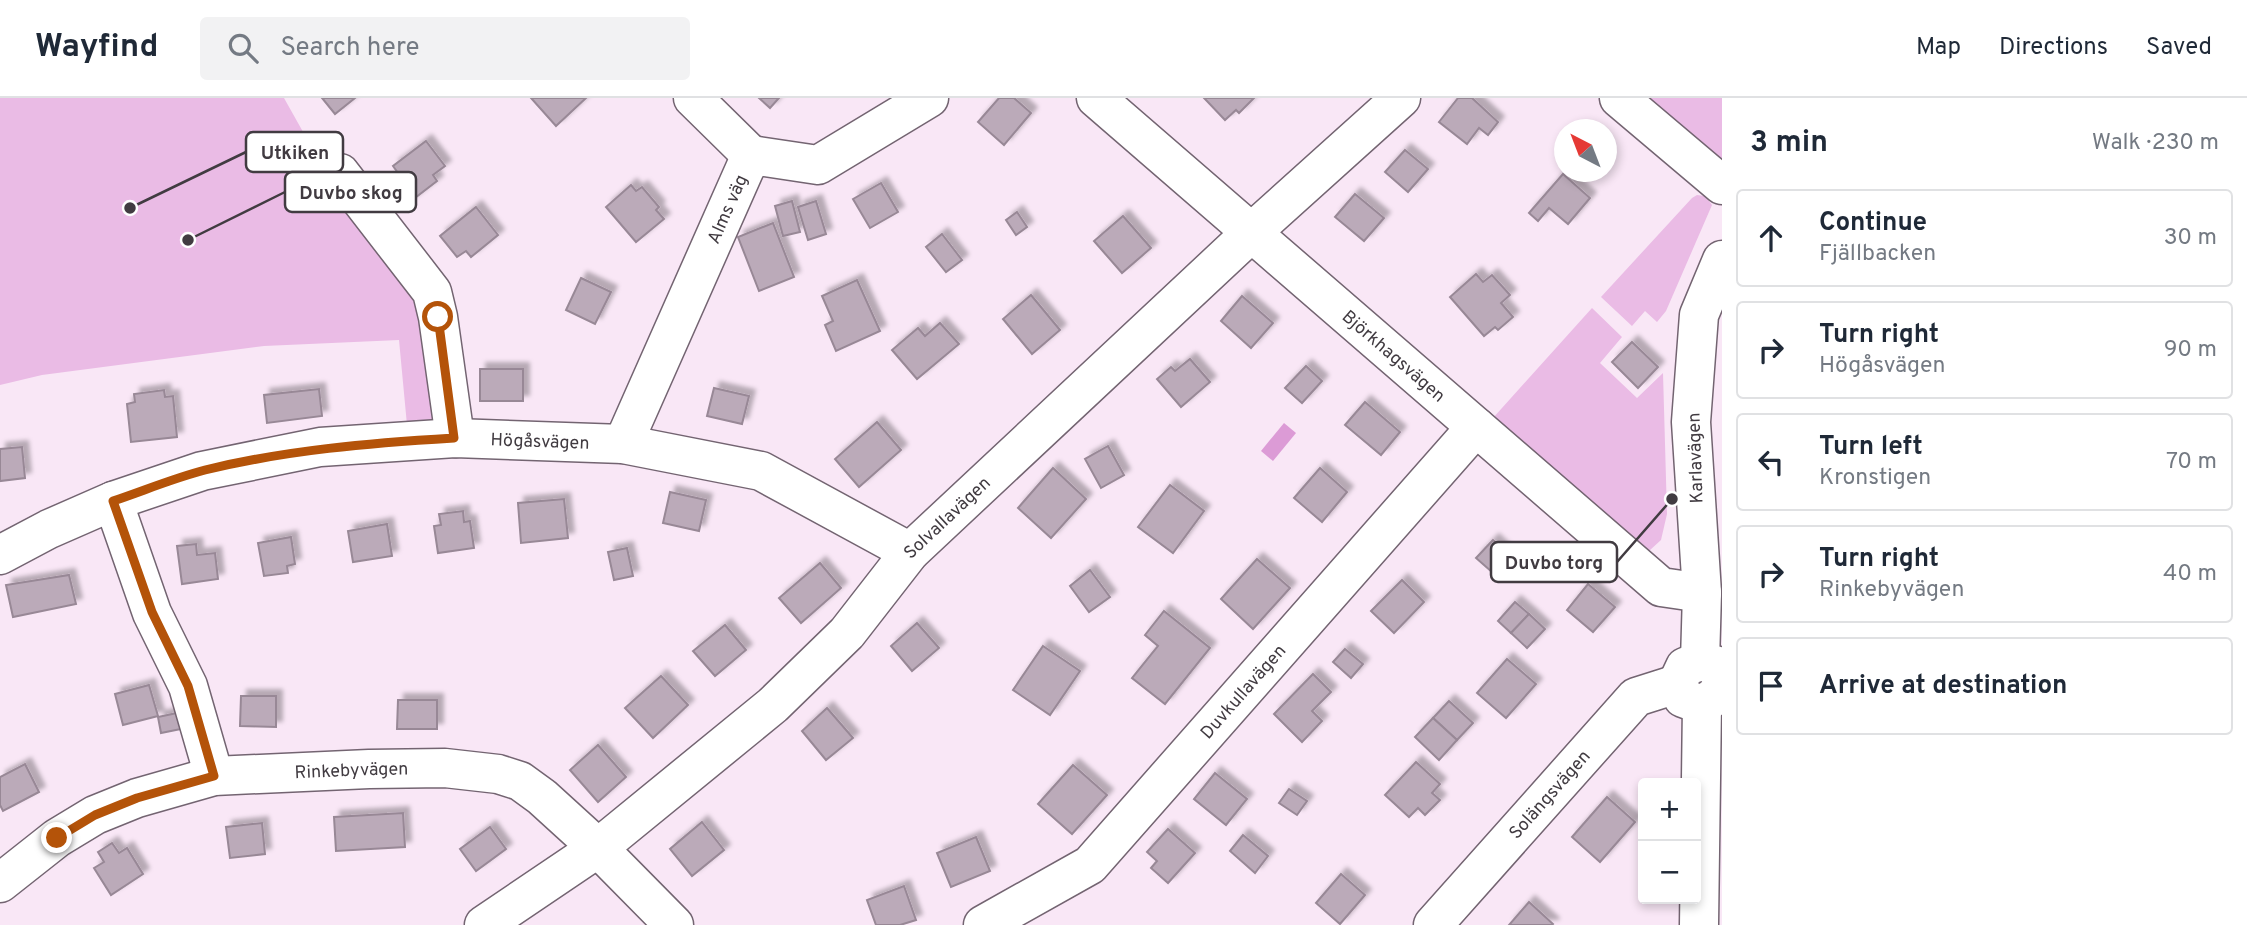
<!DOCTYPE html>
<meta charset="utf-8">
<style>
body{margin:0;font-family:Overpass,sans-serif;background:#f2f2f3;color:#1f2937}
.controls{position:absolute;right:21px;bottom:21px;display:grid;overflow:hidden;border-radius:7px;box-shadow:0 4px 10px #0003}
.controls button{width:63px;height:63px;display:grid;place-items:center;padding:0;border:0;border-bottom:2px solid #e0e1e3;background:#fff;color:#1f2937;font:35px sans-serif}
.compass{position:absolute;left:1554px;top:21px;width:63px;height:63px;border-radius:50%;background:#fff;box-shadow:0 4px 10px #0003;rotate:318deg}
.stop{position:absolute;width:21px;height:21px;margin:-16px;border:5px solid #b45309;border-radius:50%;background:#fff}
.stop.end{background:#b45309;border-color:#fff;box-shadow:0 2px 7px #0008}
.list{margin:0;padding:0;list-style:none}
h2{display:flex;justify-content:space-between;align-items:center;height:91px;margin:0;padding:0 28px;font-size:30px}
h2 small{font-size:23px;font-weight:400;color:#747a83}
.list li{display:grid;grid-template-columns:46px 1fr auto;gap:21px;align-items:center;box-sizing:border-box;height:98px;margin:0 14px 14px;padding:0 14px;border:2px solid #e0e1e3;border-radius:7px}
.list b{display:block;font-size:26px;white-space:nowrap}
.list p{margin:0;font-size:23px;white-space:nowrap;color:#747a83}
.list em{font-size:23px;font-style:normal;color:#747a83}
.icon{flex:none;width:38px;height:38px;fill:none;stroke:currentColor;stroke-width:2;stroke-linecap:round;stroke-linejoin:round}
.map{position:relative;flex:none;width:1722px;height:827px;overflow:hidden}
header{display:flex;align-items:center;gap:42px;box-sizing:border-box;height:98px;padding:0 35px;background:#fff;border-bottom:2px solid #e0e1e3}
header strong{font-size:33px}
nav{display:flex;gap:38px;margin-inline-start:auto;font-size:24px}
.search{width:490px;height:63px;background:#f2f2f3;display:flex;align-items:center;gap:18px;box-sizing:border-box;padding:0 24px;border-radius:7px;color:#747a83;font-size:26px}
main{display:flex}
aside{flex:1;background:#fff}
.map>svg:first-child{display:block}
.green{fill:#eabbe5}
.water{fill:#dc9bd6}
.building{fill:#bbaab9;stroke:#988896;stroke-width:2;filter:url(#shadow)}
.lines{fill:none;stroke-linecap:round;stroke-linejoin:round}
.minor-casing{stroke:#736471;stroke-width:41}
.minor{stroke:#fff;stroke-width:38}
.route{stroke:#b45309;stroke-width:9}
.labels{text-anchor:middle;stroke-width:5;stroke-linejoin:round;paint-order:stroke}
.street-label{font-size:18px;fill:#413b41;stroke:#fff}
.leader{fill:none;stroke:#413b41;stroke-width:2.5}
.callout-dot{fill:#413b41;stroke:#fff;stroke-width:2.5}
.callout{fill:#fff;stroke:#413b41;stroke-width:2.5}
.callout-label{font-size:19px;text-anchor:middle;font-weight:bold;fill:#413b41}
</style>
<header>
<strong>Wayfind</strong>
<div class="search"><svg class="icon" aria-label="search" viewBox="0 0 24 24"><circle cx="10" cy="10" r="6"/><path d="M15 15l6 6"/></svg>Search here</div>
<nav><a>Map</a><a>Directions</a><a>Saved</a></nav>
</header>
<main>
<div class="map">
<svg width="1722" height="827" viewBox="0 0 1722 827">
<defs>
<filter id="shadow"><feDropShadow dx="6" dy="-6" stdDeviation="2" flood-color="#0004"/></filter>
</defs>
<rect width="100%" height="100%" fill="#f9e7f6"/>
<g class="green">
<path d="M 0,0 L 284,0 L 330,82 L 421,203 L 442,327 L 407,327 L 399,242 L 264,248 L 42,277 L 0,287 Z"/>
<path d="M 1645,0 L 1722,0 L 1722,64 Z"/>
<path d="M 1697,97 L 1705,98 L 1712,107 L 1666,213 L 1657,224 L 1645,213 L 1632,228 L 1601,199 L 1692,100 Z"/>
<path d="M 1592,210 L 1622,239 L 1600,265 L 1637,300 L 1663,275 L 1667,416 L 1661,442 L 1649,453 L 1642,453 L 1493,320 Z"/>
</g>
<path class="water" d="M 1284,325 L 1296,335 L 1273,363 L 1261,353 Z"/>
<g class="building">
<path d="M 322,0 L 355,0 L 335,16 Z"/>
<path d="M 531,0 L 586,0 L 556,28 Z"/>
<path d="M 759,0 L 779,0 L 770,10 Z"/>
<path d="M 999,0 L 1014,0 L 1031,15 L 1004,47 L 978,24 Z"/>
<path d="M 1204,0 L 1254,0 L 1239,15 L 1236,12 L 1225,22 Z"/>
<path d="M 1458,0 L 1472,0 L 1498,24 L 1488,37 L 1479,30 L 1467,46 L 1439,24 Z"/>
<path d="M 426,43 L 445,68 L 433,77 L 437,83 L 407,106 L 388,82 L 398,75 L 393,68 Z"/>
<path d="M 1405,52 L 1428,71 L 1408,94 L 1385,74 Z"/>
<path d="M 1563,76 L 1590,100 L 1568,126 L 1549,110 L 1538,123 L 1529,115 Z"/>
<path d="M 881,85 L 898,114 L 870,130 L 853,101 Z"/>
<path d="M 631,87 L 636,93 L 642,89 L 659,109 L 656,112 L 664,121 L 636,144 L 606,109 Z"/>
<path d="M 1355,96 L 1384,120 L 1364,143 L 1335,119 Z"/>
<path d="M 792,103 L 800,134 L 783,138 L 775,108 Z"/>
<path d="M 816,103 L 826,136 L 808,142 L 798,109 Z"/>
<path d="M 476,109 L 498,137 L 471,159 L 466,153 L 457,159 L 440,138 Z"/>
<path d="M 1017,114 L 1027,129 L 1016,137 L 1006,122 Z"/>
<path d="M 1123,118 L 1151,150 L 1122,175 L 1094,143 Z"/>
<path d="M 773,125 L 794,179 L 759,193 L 738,139 Z"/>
<path d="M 942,136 L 962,162 L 946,174 L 926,149 Z"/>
<path d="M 1476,176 L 1483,184 L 1492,177 L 1510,197 L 1501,205 L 1513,219 L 1498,232 L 1495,229 L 1484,238 L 1450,199 Z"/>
<path d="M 581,180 L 611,194 L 595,226 L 566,212 Z"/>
<path d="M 857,182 L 880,233 L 836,253 L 825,227 L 833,223 L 822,198 Z"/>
<path d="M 1031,197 L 1060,232 L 1032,256 L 1003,221 Z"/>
<path d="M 1242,198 L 1273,225 L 1251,250 L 1221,223 Z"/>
<path d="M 940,225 L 959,246 L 917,281 L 892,252 L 918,230 L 925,238 Z"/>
<path d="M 1632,244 L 1658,269 L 1638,290 L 1612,264 Z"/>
<path d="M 1190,261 L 1210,284 L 1181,309 L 1157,281 L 1171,269 L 1175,273 Z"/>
<path d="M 1306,268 L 1322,283 L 1302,305 L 1285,290 Z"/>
<rect x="480" y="271" width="43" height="32"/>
<path d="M 714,290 L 749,298 L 742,326 L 707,318 Z"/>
<path d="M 319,291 L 322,318 L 267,325 L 264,297 Z"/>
<path d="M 164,292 L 165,299 L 173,298 L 177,339 L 131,344 L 127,306 L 135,304 L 134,296 Z"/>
<path d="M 1365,304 L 1400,334 L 1381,357 L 1345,327 Z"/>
<path d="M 877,324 L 901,352 L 859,389 L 835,361 Z"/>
<path d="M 1108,348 L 1124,377 L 1101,390 L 1085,361 Z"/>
<path d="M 22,349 L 25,380 L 0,383 L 0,351 Z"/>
<path d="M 1053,370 L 1086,401 L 1051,440 L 1018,410 Z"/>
<path d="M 1320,370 L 1347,394 L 1322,424 L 1294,400 Z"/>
<path d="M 1170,387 L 1204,413 L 1173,455 L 1138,429 Z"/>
<path d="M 670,394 L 706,402 L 699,433 L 663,425 Z"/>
<path d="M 564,401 L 568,440 L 521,445 L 518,405 Z"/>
<path d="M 463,413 L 464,424 L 470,423 L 474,450 L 438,455 L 434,428 L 441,427 L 439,416 Z"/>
<path d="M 387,426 L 392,458 L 353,464 L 348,433 Z"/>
<path d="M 291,439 L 295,466 L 287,468 L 288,475 L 264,478 L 258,445 Z"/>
<path d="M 1493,442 L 1516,463 L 1500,481 L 1476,460 Z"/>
<path d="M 196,446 L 197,457 L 215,455 L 218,481 L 182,486 L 177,448 Z"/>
<path d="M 627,450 L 633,478 L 614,482 L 608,454 Z"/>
<path d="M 1257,461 L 1290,490 L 1253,531 L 1221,501 Z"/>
<path d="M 820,465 L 841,490 L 801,525 L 779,500 Z"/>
<path d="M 1090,472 L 1110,499 L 1089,514 L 1070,488 Z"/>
<path d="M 69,477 L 76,506 L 13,519 L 6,487 Z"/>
<path d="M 1402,482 L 1424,504 L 1394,535 L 1371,513 Z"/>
<path d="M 1588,486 L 1615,509 L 1593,534 L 1567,512 Z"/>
<path d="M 1515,504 L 1529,516 L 1511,535 L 1498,523 Z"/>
<path d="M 1164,513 L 1210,550 L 1165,606 L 1132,580 L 1158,548 L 1145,537 Z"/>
<path d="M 1529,516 L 1545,531 L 1527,550 L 1511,535 Z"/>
<path d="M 917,525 L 939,550 L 912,573 L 891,548 Z"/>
<path d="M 725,527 L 746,552 L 715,578 L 693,553 Z"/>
<path d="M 1043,548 L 1080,573 L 1050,617 L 1013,592 Z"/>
<path d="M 1345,551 L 1363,566 L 1351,580 L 1333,564 Z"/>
<path d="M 1507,561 L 1536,586 L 1506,620 L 1477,595 Z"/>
<path d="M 1313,576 L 1331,594 L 1312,613 L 1322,623 L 1302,644 L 1274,616 Z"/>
<path d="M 661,578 L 688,607 L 653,640 L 625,610 Z"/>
<path d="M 149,587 L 158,618 L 123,627 L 115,596 Z"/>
<path d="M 241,598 L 276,598 L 276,629 L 240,628 Z"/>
<path d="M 398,602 L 437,602 L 437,631 L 397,631 Z"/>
<path d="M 1449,603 L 1473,625 L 1457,642 L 1433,620 Z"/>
<path d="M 827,610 L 853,640 L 826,662 L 802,633 Z"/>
<path d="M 177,615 L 181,631 L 161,635 L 158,619 Z"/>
<path d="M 1433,620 L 1457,642 L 1439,662 L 1415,639 Z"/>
<path d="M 598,647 L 626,679 L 598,704 L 570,672 Z"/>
<path d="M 1416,664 L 1440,686 L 1432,695 L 1440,702 L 1425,717 L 1418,710 L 1409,719 L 1385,697 Z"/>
<path d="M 25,666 L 39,694 L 3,713 L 0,707 L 0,679 Z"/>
<path d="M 1073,667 L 1107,697 L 1072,736 L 1038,706 Z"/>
<path d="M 1215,675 L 1247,701 L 1226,727 L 1194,701 Z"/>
<path d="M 1289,691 L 1307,703 L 1297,717 L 1279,705 Z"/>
<path d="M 1607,699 L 1635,724 L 1600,764 L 1572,739 Z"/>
<path d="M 403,715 L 405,749 L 336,753 L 334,719 Z"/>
<path d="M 702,724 L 724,752 L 692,778 L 670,751 Z"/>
<path d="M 262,725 L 265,756 L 230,760 L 226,729 Z"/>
<path d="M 490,729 L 506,751 L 476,773 L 460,751 Z"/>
<path d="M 1168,731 L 1195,755 L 1168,785 L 1151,770 L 1157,763 L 1147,754 Z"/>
<path d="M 1243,737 L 1268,758 L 1255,775 L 1230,753 Z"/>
<path d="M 976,739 L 990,773 L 951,789 L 937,755 Z"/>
<path d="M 112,745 L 119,755 L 127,750 L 143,776 L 111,797 L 94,770 L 104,764 L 98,754 Z"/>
<path d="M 1341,776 L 1365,797 L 1340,826 L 1316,805 Z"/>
<path d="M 904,788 L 916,822 L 900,827 L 876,827 L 867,802 Z"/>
<path d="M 1529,804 L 1553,826 L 1552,827 L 1509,827 Z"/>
</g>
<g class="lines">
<defs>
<g id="minor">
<path d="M 693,0 L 751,57"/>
<path id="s1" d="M 1096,0 L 1661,489 L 1702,495"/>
<path d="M 1619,0 L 1722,87"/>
<path d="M 340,75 L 432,194 L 438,219 L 455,340"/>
<path id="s2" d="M 623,346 L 751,57 L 818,67 L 929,0"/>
<path d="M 113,403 L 152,515 L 188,588 L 214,678"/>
<path id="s3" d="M 0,457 L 49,431 L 113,403 L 202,373 L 320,349 L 455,340 L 623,346 L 761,373 L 910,454"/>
<path d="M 1700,563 L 1702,495 L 1691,324 L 1699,217 L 1722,162"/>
<path d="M 1722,580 L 1715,567 L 1700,563 L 1685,569 L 1677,586 L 1683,600 L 1702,607 L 1717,597 L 1722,584"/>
<path id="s4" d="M 0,785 L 57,740 L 95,717 L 137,700 L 214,678 L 369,671 L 445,670 L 498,676 L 520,683 L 542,699 L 598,750 L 674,827"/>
<path id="s5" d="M 484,827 L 598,750 L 773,607 L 847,535 L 910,454 L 1251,135 L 1401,0"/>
<path id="s6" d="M 983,827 L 1090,767 L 1476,329"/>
<path id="s7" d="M 1433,827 L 1636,599 L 1677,586"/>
<path d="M 1699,827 L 1702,607"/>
</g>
</defs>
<use href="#minor" class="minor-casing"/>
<use href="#minor" class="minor"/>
</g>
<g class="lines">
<path class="route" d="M 57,740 L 95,717 L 137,700 L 214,678 L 188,588 L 152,514 L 113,403 C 143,393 174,380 205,372 C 287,352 370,345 454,340 L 438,219"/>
</g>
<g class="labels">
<g class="street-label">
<text dy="6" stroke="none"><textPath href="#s2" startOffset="257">Alms väg</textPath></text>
<text dy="6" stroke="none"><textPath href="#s1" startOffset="394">Björkhagsvägen</textPath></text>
<text dy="6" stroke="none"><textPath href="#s3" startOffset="560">Högåsvägen</textPath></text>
<text transform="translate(1695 360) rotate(-92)" y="6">Karlavägen</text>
<text dy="6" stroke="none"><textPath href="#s5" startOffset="620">Solvallavägen</textPath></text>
<text dy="6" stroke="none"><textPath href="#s6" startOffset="354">Duvkullavägen</textPath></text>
<text dy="6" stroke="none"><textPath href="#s4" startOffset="380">Rinkebyvägen</textPath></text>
<text dy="6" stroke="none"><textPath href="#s7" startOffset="175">Solängsvägen</textPath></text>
</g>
</g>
<path class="leader" d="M130 110L246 54M188 142L285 94M1672 401L1617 464"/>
<g class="callout-dot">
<circle cx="130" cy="110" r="7"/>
<circle cx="188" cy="142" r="7"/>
<circle cx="1672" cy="401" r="7"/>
</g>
<g class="callout">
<rect x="246" y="34" width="97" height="40" rx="7"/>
<rect x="285" y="74" width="131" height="40" rx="7"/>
<rect x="1491" y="444" width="126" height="40" rx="7"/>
</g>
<g class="callout-label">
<text x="295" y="61">Utkiken</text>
<text x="351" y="101">Duvbo skog</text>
<text x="1554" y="471">Duvbo torg</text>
</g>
</svg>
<div class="controls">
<button>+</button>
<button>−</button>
</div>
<svg class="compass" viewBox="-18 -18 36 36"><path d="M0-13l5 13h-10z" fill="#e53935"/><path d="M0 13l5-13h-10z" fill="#747a83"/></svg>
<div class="stop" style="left:438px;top:219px"></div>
<div class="stop end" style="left:57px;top:740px"></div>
</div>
<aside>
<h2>3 min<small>Walk · 230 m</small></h2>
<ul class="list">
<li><svg class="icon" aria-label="ahead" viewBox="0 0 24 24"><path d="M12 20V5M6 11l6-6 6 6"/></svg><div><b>Continue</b><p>Fjällbacken</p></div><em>30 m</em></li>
<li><svg class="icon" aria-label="right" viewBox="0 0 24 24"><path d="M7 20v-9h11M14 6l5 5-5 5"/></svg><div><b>Turn right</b><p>Högåsvägen</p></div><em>90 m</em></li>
<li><svg class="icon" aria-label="left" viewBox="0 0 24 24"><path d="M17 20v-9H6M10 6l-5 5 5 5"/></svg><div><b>Turn left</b><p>Kronstigen</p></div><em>70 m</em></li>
<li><svg class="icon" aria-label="right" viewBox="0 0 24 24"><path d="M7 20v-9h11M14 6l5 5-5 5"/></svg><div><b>Turn right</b><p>Rinkebyvägen</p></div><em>40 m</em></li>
<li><svg class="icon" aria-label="arrive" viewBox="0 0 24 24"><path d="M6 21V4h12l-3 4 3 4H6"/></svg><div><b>Arrive at destination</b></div></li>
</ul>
</aside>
</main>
